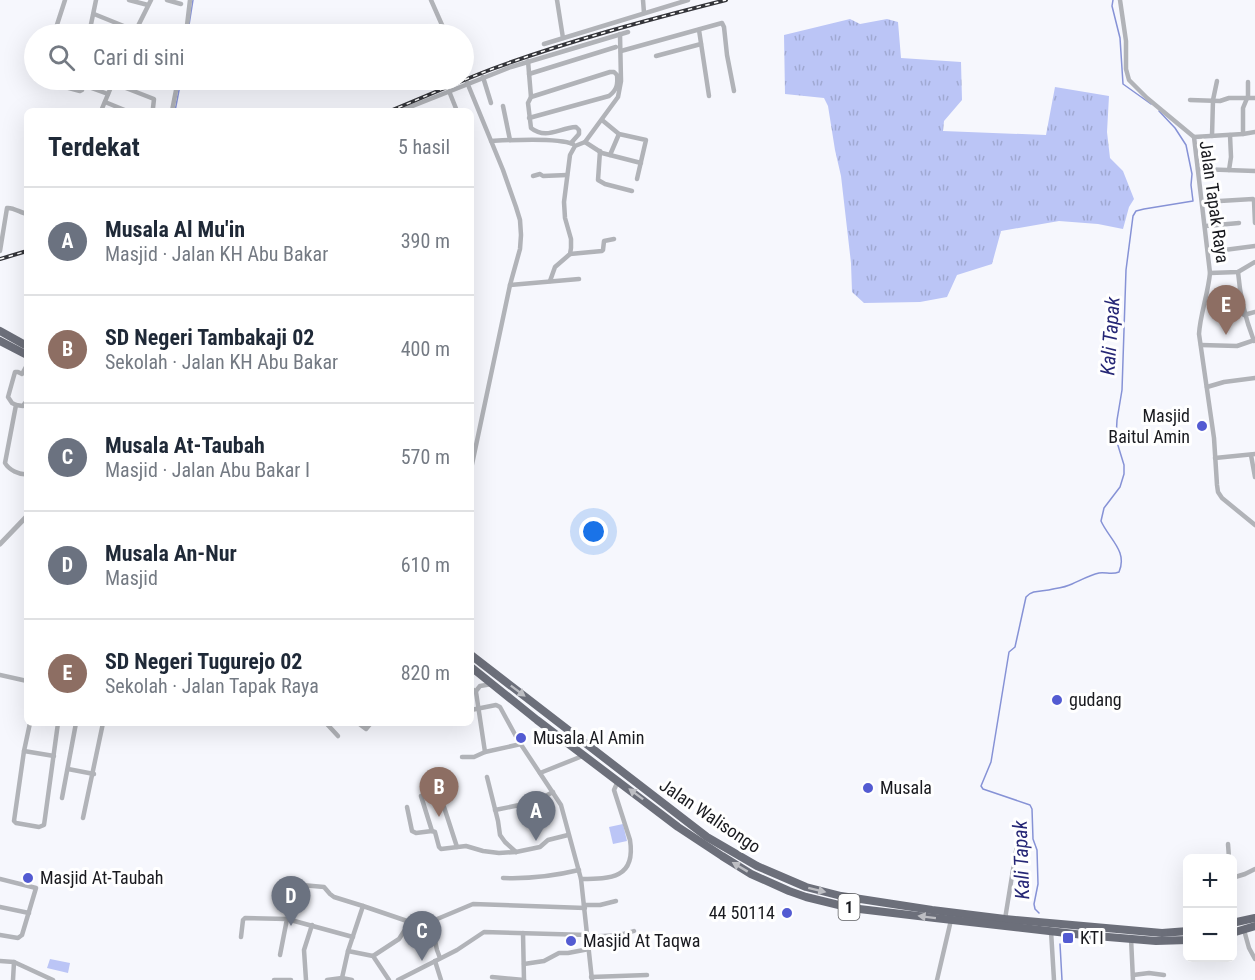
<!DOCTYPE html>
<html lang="id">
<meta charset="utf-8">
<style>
body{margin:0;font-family:"Roboto Condensed",sans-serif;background:#f6f6f7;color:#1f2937}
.controls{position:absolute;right:18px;bottom:18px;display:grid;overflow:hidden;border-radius:9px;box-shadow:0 6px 24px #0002}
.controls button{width:54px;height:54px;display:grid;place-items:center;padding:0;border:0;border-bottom:2px solid #e0e1e3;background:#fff;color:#1f2937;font:30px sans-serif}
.you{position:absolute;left:594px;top:532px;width:21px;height:21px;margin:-15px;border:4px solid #fff;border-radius:50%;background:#1a73e8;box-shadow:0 0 0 9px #1a73e833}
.badge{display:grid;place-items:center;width:39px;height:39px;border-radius:50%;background:#111827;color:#fff;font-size:20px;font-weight:700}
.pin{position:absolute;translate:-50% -50px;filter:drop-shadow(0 2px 3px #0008)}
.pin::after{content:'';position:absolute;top:32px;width:21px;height:18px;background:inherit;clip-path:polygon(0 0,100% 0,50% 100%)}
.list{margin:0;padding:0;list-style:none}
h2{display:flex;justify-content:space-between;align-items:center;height:78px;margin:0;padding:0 24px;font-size:26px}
h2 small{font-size:20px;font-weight:400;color:#747a83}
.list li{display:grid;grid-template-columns:39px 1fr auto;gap:18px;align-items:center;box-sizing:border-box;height:108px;padding:0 24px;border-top:2px solid #e0e1e3}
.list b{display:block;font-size:22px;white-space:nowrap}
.list p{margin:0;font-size:20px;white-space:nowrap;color:#747a83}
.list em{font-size:20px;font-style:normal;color:#747a83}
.icon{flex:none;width:33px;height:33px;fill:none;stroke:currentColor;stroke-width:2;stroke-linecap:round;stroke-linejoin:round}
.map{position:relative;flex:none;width:1255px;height:980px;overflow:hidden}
.search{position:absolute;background:#fff;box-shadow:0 6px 24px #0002;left:24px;top:24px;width:450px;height:66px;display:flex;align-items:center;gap:15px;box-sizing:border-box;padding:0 21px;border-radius:33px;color:#747a83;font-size:22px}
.panel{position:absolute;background:#fff;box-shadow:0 6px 24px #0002;left:24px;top:108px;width:450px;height:618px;border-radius:9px}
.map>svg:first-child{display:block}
.grass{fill:url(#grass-tufts)}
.garden{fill:#bbc5f6}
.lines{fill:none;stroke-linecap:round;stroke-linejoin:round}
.stream{stroke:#8692d6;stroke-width:1.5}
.minor{stroke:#b1b3b8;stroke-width:4.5}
.tertiary{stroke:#b1b3b8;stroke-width:5}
.trunk{stroke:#6c6f7a;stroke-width:8}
.rail-casing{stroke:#34353a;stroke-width:4}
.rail{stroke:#fff;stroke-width:1.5;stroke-dasharray:4.5;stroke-linecap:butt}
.oneway{fill:#bdbec3}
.poi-dot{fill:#535bd2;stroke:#fff;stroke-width:2}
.labels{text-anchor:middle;stroke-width:6;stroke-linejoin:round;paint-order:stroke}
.shield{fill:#fff;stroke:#5e5f62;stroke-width:1.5}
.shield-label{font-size:16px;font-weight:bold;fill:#191a1f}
.street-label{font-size:18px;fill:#191a1f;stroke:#fff}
.poi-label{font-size:18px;fill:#191a1f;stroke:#fff;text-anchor:start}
.water-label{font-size:20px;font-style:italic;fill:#262776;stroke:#fff}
</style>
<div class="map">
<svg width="1255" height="980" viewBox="0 0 1255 980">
<defs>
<pattern id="grass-tufts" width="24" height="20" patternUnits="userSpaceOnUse" patternTransform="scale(1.5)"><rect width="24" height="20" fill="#bbc5f6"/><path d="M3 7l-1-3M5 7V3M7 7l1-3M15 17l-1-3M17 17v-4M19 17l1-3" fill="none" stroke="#a0a9d2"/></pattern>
</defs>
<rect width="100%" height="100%" fill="#f6f7fd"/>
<path class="grass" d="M 850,19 L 860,24 L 887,19 L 898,22 L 901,58 L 961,62 L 962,100 L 944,121 L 943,131 L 1046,135 L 1055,87 L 1109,96 L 1107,132 L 1110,158 L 1123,171 L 1134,199 L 1129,207 L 1123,229 L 1098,224 L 1059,221 L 1001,231 L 992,264 L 957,275 L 947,297 L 920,302 L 864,303 L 852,292 L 851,263 L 841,176 L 835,150 L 828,106 L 824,98 L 785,94 L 784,35 Z"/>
<g class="garden">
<path d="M 623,824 L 627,841 L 613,844 L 609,827 Z"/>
<path d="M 50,959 L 70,963 L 68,973 L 47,968 Z"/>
</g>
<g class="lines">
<g class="stream">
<path d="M 1113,0 L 1112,6 L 1120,38 L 1123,84 L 1151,104"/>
<path d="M 189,25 L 193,0"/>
<path d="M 175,111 L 181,80"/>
<path d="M 1039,913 L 1035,909 L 1034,904 L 1038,884 L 1037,850 L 1033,839 L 1032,809 L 1030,805 L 983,789 L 981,786 L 991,762 L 1009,652 L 1015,647 L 1026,597 C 1033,589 1043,592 1053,589 C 1059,588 1066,587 1072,584 C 1081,580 1090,575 1099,573 C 1106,572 1112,575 1119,572 C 1128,551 1109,539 1101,521 L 1104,508 L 1120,487 L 1124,474 L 1124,465 L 1116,439 L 1117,420 L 1122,390 L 1126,270 L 1133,216 L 1136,211 L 1144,209 L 1193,201 L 1191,185 L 1192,174 L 1186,145 L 1175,128 L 1159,111"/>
<path d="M 1060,944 L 1062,980"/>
</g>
<g class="minor">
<path d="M 129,0 L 148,5"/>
<path d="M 167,0 L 181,4"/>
<path d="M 431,0 L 446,34"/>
<path d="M 557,0 L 563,38"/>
<path d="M 643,0 L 644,13"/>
<path d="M 1120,0 L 1126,41 L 1126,69 L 1129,80 L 1147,98 L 1194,137 L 1210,273 C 1208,294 1200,315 1199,334 L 1214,438 L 1217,485 L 1218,492 L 1222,498 L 1255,525"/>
<path d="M 94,14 L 136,31"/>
<path d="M 138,26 L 169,34"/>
<path d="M 699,30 L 709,96"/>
<path d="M 54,34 L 65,0"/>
<path d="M 89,34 L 96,0"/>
<path d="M 134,34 L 151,0"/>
<path d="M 186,34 L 190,0"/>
<path d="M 544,44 L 688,0"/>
<path d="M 621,51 L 722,23 L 724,27 L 727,55 L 734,91"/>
<path d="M 656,56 L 701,44"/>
<path d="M 528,61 L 531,97 L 528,103 L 531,128 C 546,140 559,128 576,127 L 579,130 L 579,134 L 571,143"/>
<path d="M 529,74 L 616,47"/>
<path d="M 464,75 L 503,170 L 516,207 L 520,220 L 521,235 L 520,249 L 510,285 L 471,469"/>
<path d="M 483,77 L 491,103"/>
<path d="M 39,80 L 80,91 L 82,90 L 83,85"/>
<path d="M 113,83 L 154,99 L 153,108"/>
<path d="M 83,85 L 108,94"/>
<path d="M 449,91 L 457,111"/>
<path d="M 1190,100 L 1220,101 L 1229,98 L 1255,98"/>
<path d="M 105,102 L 127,111"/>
<path d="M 503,106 L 510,140"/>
<path d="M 101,111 L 114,80"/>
<path d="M 172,111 L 178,80"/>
<path d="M 400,111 L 511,67 L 628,32"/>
<path d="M 529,118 L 609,96 C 617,90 618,84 617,75 L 614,72 L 610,72 L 531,97"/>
<path d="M 602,120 L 619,134 L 646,140 L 637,179"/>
<path d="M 1243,134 L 1243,108 L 1248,96 L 1248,82"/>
<path d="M 1212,136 L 1213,100 L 1217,81"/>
<path d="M 1194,137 L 1243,134 L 1255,132"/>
<path d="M 491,141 C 510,140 557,137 573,144"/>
<path d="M 585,142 L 602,153 L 641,163"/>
<path d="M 27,151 L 27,150"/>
<path d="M 600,151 L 598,180 L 605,184 L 632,191"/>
<path d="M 610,155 L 619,134"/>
<path d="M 1198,169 L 1255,171"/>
<path d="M 1229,170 L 1231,157 L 1230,135"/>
<path d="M 533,176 L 540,174 L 543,176 L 567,175"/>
<path d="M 1203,202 L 1253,199 L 1254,201 L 1255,223"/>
<path d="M 1206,226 L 1239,223"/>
<path d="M 0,251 L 7,208 C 13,207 21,213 27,214"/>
<path d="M 1209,252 L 1255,246"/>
<path d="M 570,254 L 602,251 L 603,250 L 604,241 L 614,239"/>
<path d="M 1238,272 C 1240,296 1245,318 1254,341"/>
<path d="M 1210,273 L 1238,272 L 1255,262"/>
<path d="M 550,281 L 555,267 L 570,254 L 571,248 L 571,239 L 565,218 L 564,202 L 570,155 L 575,146 L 585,142 L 618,97 L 621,81 L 620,34"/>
<path d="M 510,285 L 579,279"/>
<path d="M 1244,315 L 1255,312"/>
<path d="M 1201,345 L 1237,346 L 1255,340"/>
<path d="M 27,365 L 22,374 L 18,372 L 15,372 L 8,397 L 12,403 L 16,405 L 5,463 C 9,470 19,475 27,474"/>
<path d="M 1207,387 L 1224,382 L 1255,378"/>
<path d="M 16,405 L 23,406 L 25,403 L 27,403"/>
<path d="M 1251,455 L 1255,477"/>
<path d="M 1215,458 L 1255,454"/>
<path d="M 0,675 L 27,681"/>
<path d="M 471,688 L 476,692 L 485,752"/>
<path d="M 476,691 L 480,686 L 492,684"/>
<path d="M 471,710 L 496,705 L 500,707 L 518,740 L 561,805 L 581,879 L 592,980"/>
<path d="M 30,723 L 24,751 L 14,821 L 16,823 L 39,827 L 44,825 L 45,818 L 58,723"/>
<path d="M 326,723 L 338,736"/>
<path d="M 358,723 L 366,729 L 371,723"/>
<path d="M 24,751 L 54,756"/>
<path d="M 462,757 L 474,757 L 485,752 L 521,744"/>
<path d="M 68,769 L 94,774"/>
<path d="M 540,773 L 585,755"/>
<path d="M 487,777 L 498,821 L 500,835 L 505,842 L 516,852"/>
<path d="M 421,796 L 432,831 L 435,832 L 439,847 L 441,849 L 466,846 L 483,851 L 499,853 L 516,852 L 540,847 L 548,840 L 568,835"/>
<path d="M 62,798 L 76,723"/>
<path d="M 407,807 L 412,831 L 416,833 L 432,831"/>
<path d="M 444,807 L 457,847"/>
<path d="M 495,810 L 534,802 L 553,792"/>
<path d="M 83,818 L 103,723"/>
<path d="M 1228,844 L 1229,858"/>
<path d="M 503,878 C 529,879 554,876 579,870"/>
<path d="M 1232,878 L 1245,874 L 1255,869"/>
<path d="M 0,879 L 36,888 L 22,935 L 18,938 L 0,935"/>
<path d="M 581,879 C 611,879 636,878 630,840 L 614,790 L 618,781"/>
<path d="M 280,883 L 324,887 L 330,894 L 334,897 L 363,906"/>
<path d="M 584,905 L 600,905 L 616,901"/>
<path d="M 0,907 L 29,913"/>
<path d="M 1232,909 L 1234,923"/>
<path d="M 1005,919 L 1018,839"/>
<path d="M 431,922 L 437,950 L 440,958"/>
<path d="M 1244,930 L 1249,948 L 1255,959"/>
<path d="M 1051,931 L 1054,980"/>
<path d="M 523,933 L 524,980"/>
<path d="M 241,937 L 243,920 L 245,918 L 287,919 L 353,937"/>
<path d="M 588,937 C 604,935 618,937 634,931"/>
<path d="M 1131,938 L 1133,980"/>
<path d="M 348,951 L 373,956 L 389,980"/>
<path d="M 280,955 L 287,919"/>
<path d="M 373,956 L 399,939 L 410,922"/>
<path d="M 0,961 L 14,962 L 53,980"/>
<path d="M 435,961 L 441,980"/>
<path d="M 524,964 L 544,961 L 559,953 L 568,953 L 589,949"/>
<path d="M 1133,975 L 1149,973 L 1164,975"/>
<path d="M 492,977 L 524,980"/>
<path d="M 591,977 L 647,975"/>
<path d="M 342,978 L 348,951 L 363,906 L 410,922 L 430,922 L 473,904 L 585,908"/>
<path d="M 13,980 L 14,962"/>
<path d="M 274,980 L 291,980"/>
<path d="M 306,980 L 304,950 L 312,925"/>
<path d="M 327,980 L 342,978 L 352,980"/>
<path d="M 398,980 L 457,950 L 484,932 L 588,935"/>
<path d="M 937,980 L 951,920"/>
</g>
<path class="tertiary" d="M 0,544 L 27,516"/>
<g class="trunk">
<path d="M 0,331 L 27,346"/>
<path d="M 0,341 L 27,355"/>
<path d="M 471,655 L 707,837 L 757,866 L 806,887 L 841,896 L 932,910 L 1005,919 L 1162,933 L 1188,931"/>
<path d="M 471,667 L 537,720 L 678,827 L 722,856 L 751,874 L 789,891 L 806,897 L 851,908 L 935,918 L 1084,935 L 1156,941 L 1188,940"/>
<path d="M 1232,923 L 1255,918"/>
<path d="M 1232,933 L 1255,926"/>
</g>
<defs>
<g id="rail">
<path d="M 390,111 C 424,97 458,82 492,69 C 568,41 647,20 726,0"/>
<path d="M 0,259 L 27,251"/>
</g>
</defs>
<use href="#rail" class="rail-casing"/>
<use href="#rail" class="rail"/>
</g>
<defs><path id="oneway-solid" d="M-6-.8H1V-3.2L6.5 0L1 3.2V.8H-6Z" transform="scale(1.5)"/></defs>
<g class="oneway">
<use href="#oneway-solid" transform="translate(518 691) rotate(37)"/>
<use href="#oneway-solid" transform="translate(636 794) rotate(-143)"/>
<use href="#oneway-solid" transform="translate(740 867) rotate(-149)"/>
<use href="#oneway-solid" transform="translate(817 890) rotate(14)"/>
<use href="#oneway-solid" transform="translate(927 917) rotate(-173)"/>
</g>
<g class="poi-dot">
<circle cx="1202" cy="426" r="6"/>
<circle cx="1057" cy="700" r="6"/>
<circle cx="521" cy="738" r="6"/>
<circle cx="868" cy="788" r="6"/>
<circle cx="28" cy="878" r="6"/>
<circle cx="787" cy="913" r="6"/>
<rect x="1062" y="932" width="12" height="12" rx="3"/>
<circle cx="571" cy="941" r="6"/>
</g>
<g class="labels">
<rect class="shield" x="838.5" y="894" width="21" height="26" rx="4.5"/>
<g class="shield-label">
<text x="849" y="913">1</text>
</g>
<g class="street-label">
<text transform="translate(1214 202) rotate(82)" y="6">Jalan Tapak Raya</text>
<text transform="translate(710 816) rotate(34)" y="6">Jalan Walisongo</text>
</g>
<g class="poi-label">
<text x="1190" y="422" text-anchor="end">Masjid<tspan x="1190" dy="21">Baitul Amin</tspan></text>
<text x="1069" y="706">gudang</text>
<text x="533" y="744">Musala Al Amin</text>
<text x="880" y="794">Musala</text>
<text x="40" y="884">Masjid At-Taubah</text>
<text x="775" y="919" text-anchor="end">44 50114</text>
<text x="1080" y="944">KTI</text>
<text x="583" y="947">Masjid At Taqwa</text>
</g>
<g class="water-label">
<text transform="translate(1110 336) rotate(-86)" y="7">Kali Tapak</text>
<text transform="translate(1021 860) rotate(-92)" y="7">Kali Tapak</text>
</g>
</g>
</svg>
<div class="controls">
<button>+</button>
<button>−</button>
</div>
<div class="you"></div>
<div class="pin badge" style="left:536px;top:841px;background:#6b7280">A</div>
<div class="pin badge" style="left:439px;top:817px;background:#8d6e63">B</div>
<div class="pin badge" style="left:422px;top:961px;background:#6b7280">C</div>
<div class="pin badge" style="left:291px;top:926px;background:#6b7280">D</div>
<div class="pin badge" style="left:1226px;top:335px;background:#8d6e63">E</div>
<div class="search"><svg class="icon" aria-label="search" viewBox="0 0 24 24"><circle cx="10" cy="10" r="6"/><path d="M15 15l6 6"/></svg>Cari di sini</div>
<section class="panel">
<h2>Terdekat<small>5 hasil</small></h2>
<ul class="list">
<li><span class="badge" style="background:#6b7280">A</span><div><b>Musala Al Mu'in</b><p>Masjid · Jalan KH Abu Bakar</p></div><em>390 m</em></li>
<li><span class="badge" style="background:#8d6e63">B</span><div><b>SD Negeri Tambakaji 02</b><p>Sekolah · Jalan KH Abu Bakar</p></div><em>400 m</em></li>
<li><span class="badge" style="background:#6b7280">C</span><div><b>Musala At-Taubah</b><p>Masjid · Jalan Abu Bakar I</p></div><em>570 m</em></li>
<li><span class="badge" style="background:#6b7280">D</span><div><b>Musala An-Nur</b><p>Masjid</p></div><em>610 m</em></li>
<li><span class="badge" style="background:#8d6e63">E</span><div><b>SD Negeri Tugurejo 02</b><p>Sekolah · Jalan Tapak Raya</p></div><em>820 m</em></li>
</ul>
</section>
</div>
